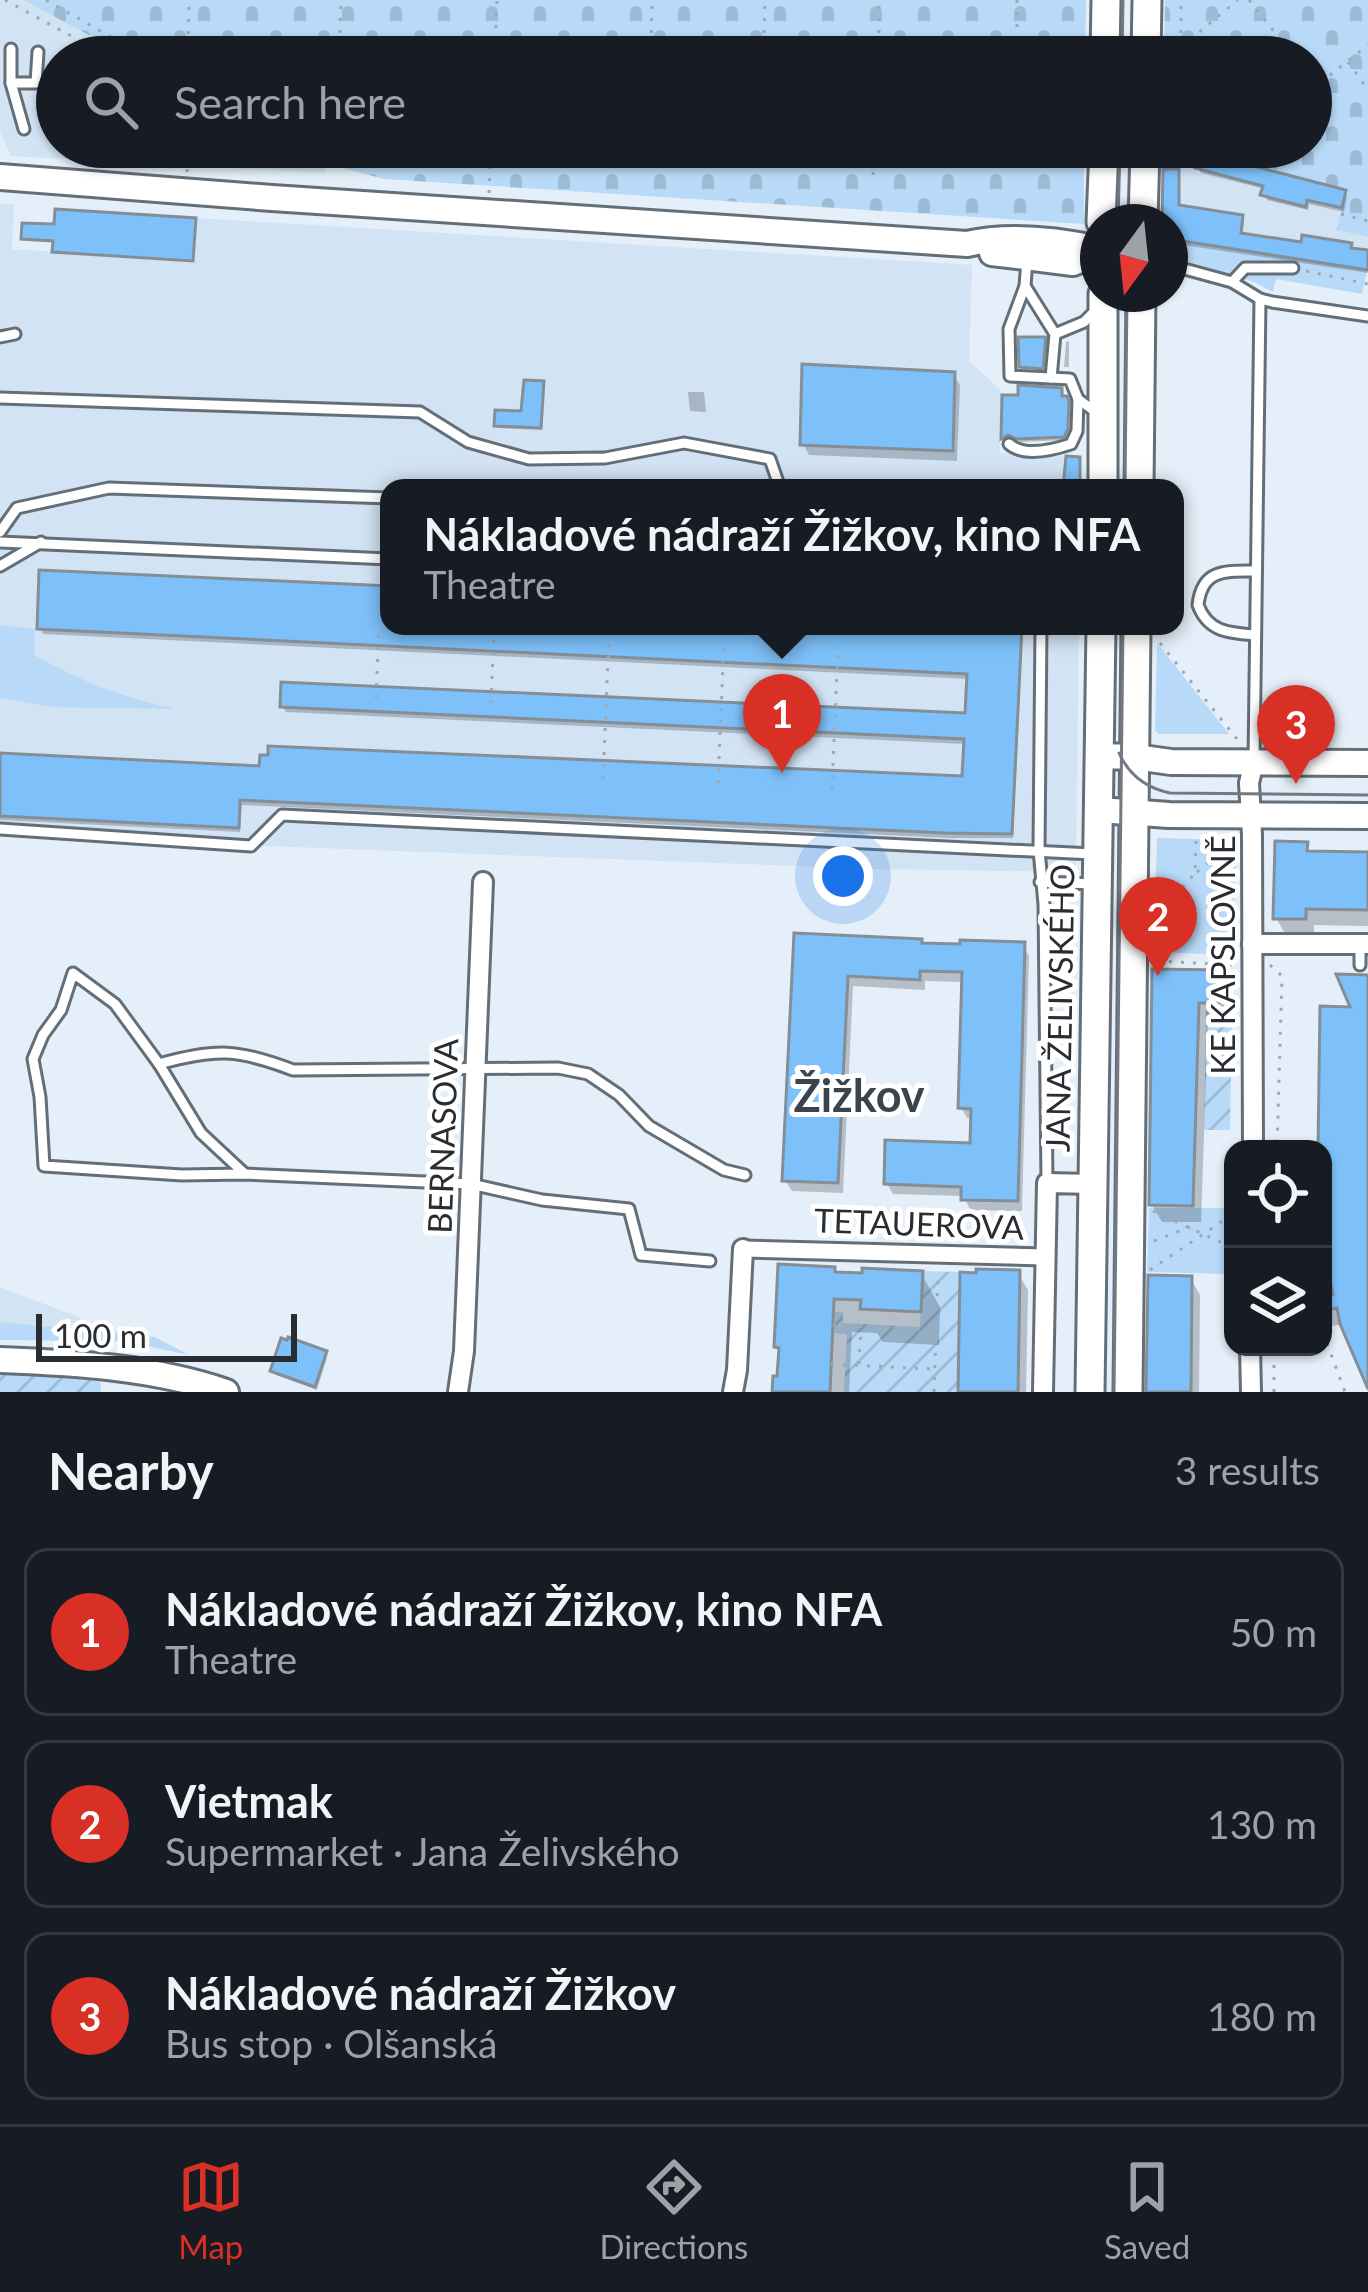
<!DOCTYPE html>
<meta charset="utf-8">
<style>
body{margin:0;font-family:Lato,sans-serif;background:#20242c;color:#f1f3f6}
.controls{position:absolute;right:36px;bottom:36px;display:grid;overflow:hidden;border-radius:24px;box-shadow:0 3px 9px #0004}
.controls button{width:108px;height:108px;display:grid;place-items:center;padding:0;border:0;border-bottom:3px solid #363941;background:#171b24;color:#f1f3f6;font:60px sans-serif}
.compass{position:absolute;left:1080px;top:204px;width:108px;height:108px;border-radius:50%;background:#171b24;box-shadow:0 3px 9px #0004;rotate:195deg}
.scale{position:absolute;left:36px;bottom:30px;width:261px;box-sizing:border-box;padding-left:12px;border:6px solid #292d31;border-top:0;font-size:33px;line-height:42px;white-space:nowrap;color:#292d31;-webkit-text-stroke:9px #fff;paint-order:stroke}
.you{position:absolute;left:843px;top:876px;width:42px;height:42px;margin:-30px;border:9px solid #fff;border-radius:50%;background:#1a73e8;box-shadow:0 0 0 18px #1a73e833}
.badge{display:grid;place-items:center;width:78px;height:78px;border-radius:50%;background:#d93025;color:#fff;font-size:39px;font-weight:700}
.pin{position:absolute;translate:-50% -99px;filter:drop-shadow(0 3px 6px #0008)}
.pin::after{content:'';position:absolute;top:63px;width:42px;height:36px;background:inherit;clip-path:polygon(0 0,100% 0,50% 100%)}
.popup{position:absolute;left:380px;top:479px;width:804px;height:156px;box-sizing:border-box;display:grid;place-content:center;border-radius:24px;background:#171b24;filter:drop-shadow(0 3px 9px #0005);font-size:39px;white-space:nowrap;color:#9ea1a6}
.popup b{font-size:45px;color:#f1f3f6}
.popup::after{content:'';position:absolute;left:50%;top:100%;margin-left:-24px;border:24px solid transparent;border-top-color:#171b24}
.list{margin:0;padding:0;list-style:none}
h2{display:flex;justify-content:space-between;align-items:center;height:156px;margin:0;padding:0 48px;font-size:51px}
h2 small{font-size:39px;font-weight:400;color:#9ea1a6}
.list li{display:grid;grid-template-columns:78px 1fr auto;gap:36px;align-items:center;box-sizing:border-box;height:168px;margin:0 24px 24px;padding:0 24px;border:3px solid #363941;border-radius:24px}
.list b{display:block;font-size:45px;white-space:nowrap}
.list p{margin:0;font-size:39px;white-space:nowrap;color:#9ea1a6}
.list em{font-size:39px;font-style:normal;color:#9ea1a6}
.icon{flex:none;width:66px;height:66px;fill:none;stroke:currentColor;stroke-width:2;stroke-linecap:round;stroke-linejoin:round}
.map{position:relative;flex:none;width:1368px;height:1392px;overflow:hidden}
.search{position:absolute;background:#171b24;box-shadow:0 3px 9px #0004;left:36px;right:36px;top:36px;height:132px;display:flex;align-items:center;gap:30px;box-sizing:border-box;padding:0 42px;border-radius:66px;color:#9ea1a6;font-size:45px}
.sheet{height:732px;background:#171b24}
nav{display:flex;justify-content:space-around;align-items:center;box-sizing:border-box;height:168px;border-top:3px solid #363941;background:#171b24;font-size:33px;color:#9ea1a6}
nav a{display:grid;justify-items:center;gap:6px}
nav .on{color:#d93025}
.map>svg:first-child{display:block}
.built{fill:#d2e3f3}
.green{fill:#b8daf8}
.cemetery{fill:url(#cemetery-stones)}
.garden{fill:url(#garden-furrows)}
.shadow{fill:#0003}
.building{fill:#7ec1fa;stroke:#838e97;stroke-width:3}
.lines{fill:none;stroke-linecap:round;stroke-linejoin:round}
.service-casing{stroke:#646e77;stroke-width:15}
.pedestrian-casing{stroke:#646e77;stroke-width:21}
.minor-casing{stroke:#646e77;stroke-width:24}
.tertiary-casing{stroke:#646e77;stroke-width:30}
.secondary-casing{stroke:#646e77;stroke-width:33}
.path{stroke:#9fa8b0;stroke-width:3;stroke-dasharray:3 9;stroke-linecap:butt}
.service{stroke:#fff;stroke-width:9}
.pedestrian{stroke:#fff;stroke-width:15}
.minor{stroke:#fff;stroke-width:18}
.tertiary{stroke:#fff;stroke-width:24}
.secondary{stroke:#fff;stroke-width:27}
.tram{stroke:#727980;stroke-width:3}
.labels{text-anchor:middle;stroke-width:10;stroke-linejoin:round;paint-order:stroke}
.street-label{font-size:33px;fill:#292d31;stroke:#fff}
.district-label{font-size:45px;font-weight:bold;fill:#3b444c;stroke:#fff}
</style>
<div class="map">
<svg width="1368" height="1392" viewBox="0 0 1368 1392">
<defs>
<pattern id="cemetery-stones" width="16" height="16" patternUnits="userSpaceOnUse" patternTransform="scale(3)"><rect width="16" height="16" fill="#b8daf8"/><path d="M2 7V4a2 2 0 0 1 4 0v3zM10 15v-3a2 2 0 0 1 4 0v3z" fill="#9ebbd5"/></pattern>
<pattern id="garden-furrows" width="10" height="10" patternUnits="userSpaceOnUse" patternTransform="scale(3)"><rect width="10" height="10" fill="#b8daf8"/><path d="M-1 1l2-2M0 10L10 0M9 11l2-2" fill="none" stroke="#9ebbd5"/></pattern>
</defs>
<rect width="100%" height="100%" fill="#e4eff9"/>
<g class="built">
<path d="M 0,0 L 23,0 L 130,57 L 57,57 L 57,147 L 299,147 L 326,161 L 325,173 L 11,156 L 0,132 Z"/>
<path d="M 1163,148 L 1185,148 L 1346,190 L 1338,229 L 1368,237 L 1368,264 L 1170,239 L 1170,222 L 1162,222 Z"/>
<path d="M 0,204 L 14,204 L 12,249 L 192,261 L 196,218 L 972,265 L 969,361 L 1001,390 L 1000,453 L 1080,457 L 1080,488 L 389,488 L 389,626 L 1079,626 L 1076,872 L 875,869 L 0,836 Z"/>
<path d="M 0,1287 L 162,1349 L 123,1341 L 0,1340 Z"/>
</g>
<g class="green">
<path d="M 1173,240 L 1367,270 L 1362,294 L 1276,279 L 1273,292 L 1254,282 L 1171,256 Z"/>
<path d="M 0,625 L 35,629 L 34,655 C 79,680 124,699 176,709 L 52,707 L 0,698 Z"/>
<path d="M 1157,643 L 1229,734 L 1159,734 L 1155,731 Z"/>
<path d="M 1157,838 L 1237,840 L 1232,955 L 1154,952 Z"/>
<path d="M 1149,1208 L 1229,1208 L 1228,1274 L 1147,1272 Z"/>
<path d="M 0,1322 L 155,1337 L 189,1355 L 123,1341 L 0,1340 Z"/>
</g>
<g class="cemetery">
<path d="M 23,0 L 1086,0 L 1085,57 L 130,57 Z"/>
<path d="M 1165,0 L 1368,0 L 1368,237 L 1337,230 L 1346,189 L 1185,148 L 1163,148 L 1311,147 L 1311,57 L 1164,57 Z"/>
<path d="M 299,147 L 1084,147 L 1084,224 L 384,179 L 325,163 Z"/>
</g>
<g class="garden">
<path d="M 1206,1009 L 1232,1009 L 1230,1130 L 1204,1130 Z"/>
<path d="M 923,1271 L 960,1272 L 958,1392 L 844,1392 L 847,1334 L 834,1333 L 835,1312 L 843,1312 L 843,1323 L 920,1327 Z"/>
<path d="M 0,1371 L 100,1377 L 101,1392 L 0,1392 Z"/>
</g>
<g class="shadow">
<path d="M 56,80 L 57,81 L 57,127 L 53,122 Z"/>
<path d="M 1198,168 L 1344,192 L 1347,197 L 1344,212 L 1309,204 L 1308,210 L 1267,200 L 1265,189 L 1201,173 Z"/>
<path d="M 1178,172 L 1180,177 L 1180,208 L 1241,218 L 1244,223 L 1242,237 L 1303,246 L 1350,246 L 1353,251 L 1368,253 L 1368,273 L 1170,243 L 1170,222 L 1165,222 Z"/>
<path d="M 1069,341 L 1069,367 L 1064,367 L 1066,342 Z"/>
<path d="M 953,374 L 960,385 L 957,461 L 809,455 L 803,444 Z"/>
<path d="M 543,384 L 542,430 L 499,428 L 497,425 L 524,414 Z"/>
<path d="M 1060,391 L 1070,408 L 1066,440 L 1021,442 L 1012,438 L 1006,441 L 1005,398 Z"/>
<path d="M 688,392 L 704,392 L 706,412 L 690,411 Z"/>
<path d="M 42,573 L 389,588 L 389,626 L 1023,626 L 1013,838 L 950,838 L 242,805 L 240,832 L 0,820 L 0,756 L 262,769 L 965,779 L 966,744 L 286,712 L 283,707 L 968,716 L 969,679 L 43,634 L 40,628 Z"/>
<path d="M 1306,844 L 1311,854 L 1368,855 L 1368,926 L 1314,925 L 1314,935 L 1286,935 L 1276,918 Z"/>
<path d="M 796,936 L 923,946 L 1023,945 L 1029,956 L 1022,1211 L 970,1210 L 964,1196 L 893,1194 L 887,1184 L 973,1146 L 974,1118 L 967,1118 L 961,1107 L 965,982 L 925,981 L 925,990 L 853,986 L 843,1193 L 792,1191 L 785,1180 Z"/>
<path d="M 1155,972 L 1218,973 L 1228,990 L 1227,1019 L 1208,1019 L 1201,1222 L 1162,1222 L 1152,1205 Z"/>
<path d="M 1368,978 L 1368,1392 L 1365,1383 L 1368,1382 L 1344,1324 L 1332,1326 L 1323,1309 L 1323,1300 L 1337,1296 L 1323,1241 L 1323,1149 L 1320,1149 L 1355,1010 Z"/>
<path d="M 834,1270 L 837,1275 L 921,1273 L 940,1307 L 939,1345 L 883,1342 L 877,1333 L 852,1332 L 849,1392 L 775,1392 L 780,1380 L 781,1354 L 777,1347 Z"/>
<path d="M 1018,1273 L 1028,1290 L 1026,1392 L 961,1392 Z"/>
<path d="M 1191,1279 L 1200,1295 L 1199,1392 L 1150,1392 Z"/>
<path d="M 325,1353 L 327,1358 L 317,1390 L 276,1375 L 274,1370 Z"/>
</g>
<g class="building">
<path d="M 1199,152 L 1346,190 L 1342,208 L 1307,200 L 1306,207 L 1260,195 L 1263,186 L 1195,168 Z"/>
<path d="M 1163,169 L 1179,169 L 1179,205 L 1243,215 L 1241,233 L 1301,242 L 1302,235 L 1352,243 L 1351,248 L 1368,250 L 1368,270 L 1170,239 L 1170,222 L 1162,222 Z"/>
<path d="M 55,209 L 196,218 L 193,261 L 52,252 L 53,241 L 21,239 L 22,223 L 54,224 Z"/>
<path d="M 1018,337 L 1046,337 L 1043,369 L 1019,367 Z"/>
<path d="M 802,364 L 955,372 L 953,451 L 800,445 Z"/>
<path d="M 524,380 L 544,381 L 541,428 L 494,426 L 495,410 L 521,411 Z"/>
<path d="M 1018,385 L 1062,388 L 1062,396 L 1067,396 L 1069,401 L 1068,429 L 1064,437 L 1017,439 L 1008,435 L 1001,439 L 1002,395 L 1018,395 Z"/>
<path d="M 1066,456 L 1080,457 L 1080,488 L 1063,488 Z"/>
<path d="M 39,570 L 389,586 L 389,626 L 1022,626 L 1012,834 L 946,833 L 240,800 L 239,828 L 0,816 L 0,753 L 259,766 L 260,755 L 268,755 L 268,746 L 962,776 L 964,739 L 280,707 L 281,682 L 965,713 L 967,674 L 37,629 Z"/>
<path d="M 1275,841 L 1308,842 L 1307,851 L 1368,852 L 1368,910 L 1306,909 L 1306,919 L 1273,919 Z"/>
<path d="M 794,933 L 922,939 L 922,943 L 960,944 L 960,940 L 1025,942 L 1018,1201 L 961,1200 L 961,1187 L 884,1184 L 885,1140 L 970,1143 L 971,1109 L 958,1108 L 962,972 L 920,971 L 920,980 L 848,976 L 838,1183 L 782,1181 Z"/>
<path d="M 1152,969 L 1220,970 L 1219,1003 L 1199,1003 L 1193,1206 L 1149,1205 Z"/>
<path d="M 1336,974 L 1368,975 L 1368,1389 L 1340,1324 L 1337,1308 L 1323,1311 L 1323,1296 L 1333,1294 L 1323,1253 L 1323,1149 L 1318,1149 L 1320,1006 L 1350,1007 Z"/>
<path d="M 778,1264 L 835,1267 L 835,1272 L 862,1273 L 862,1268 L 923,1271 L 921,1312 L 860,1309 L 861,1300 L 834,1299 L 830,1392 L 772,1392 L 773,1376 L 777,1376 L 779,1348 L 774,1347 Z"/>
<path d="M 976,1269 L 1020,1270 L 1018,1392 L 958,1392 L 960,1272 L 976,1273 Z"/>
<path d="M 1148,1275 L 1192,1276 L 1191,1392 L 1146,1392 Z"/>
<path d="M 288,1337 L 327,1351 L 315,1387 L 270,1371 L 281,1338 L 287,1340 Z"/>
</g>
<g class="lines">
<defs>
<g id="service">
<path d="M 11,49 L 11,83 L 24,129"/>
<path d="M 11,83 L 36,83 L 38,52"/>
<path d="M 1027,260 L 1025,286 L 1009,329 L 1010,376 L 1070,379 L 1078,399 L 1097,413"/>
<path d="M 1170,265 L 1232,282 L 1260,299 L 1272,302 L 1368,316"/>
<path d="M 1232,282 L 1245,268 L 1293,268"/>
<path d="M 1025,286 L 1055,334 L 1051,378"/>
<path d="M 1055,334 L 1084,322 L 1095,311"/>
<path d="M 0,337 L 15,334"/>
<path d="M 0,398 L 420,412 L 468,442 L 529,459 L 605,458 L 684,443 L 770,459 L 780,488"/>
<path d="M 1009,444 C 1024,457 1053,450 1071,444 L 1077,431 L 1078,399"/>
<path d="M 0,532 L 17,508 L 109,488 L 389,498"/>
<path d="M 0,542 L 389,559"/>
<path d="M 0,566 L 41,542"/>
<path d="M 1041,626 L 1039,850 L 1044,904 L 1047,1183"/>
<path d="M 1255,635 C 1229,633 1208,632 1198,605 C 1202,569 1225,571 1255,571"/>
<path d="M 1254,761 L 1260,299"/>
<path d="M 0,829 L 251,846 L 282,815 L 1093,854"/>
<path d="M 1040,882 L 1095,884"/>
<path d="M 1360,965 L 1360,944"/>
<path d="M 159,1064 L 201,1133 L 245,1174"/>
<path d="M 710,1261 L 641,1255 L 629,1209 L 542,1200 L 471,1184 L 245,1174 L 182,1175 L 44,1166 L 40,1097 L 33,1059 L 43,1035 L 61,1010 L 73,973 L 115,1004 L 159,1064 C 216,1048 238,1049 293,1070 L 558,1068 L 588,1074 L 619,1095 L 649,1126 L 724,1170 L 745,1175"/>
</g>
<path id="pedestrian" d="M 743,1249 L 1045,1257"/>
<g id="minor">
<path d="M 1252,944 L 1368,944"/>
<path d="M 1253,1149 L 1252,835 L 1249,783 L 1254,761"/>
<path d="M 1250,1347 L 1251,1392"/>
<path d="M 458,1392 L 464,1351 L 483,882"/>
<path d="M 733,1392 L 737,1370 L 743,1249"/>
<path d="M 1043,1392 L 1047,1183 L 1093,1184"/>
</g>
<g id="tertiary">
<path d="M 0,177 L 272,198 L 967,244 C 1008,235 1057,240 1098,249"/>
<path d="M 992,253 L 1073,263 L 1098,252"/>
<path d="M 1099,756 L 1135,757 L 1171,762 L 1368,763"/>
<path d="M 1099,810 L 1169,815 L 1368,816"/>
<path d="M 0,1360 C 76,1363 153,1367 226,1392"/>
</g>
<g id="secondary">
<path d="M 1105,57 L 1106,0"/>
<path d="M 1146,57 L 1147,0"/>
<path d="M 1101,222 L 1104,147"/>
<path d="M 1143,222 L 1145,147"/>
<path d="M 1103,488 L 1103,294"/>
<path d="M 1139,488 L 1141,294"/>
<path d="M 1090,1392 L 1101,626"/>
<path d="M 1128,1392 L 1136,626"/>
</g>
</defs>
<use href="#service" class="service-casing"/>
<use href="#pedestrian" class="pedestrian-casing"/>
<use href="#minor" class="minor-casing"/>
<use href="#tertiary" class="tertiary-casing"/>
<use href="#secondary" class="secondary-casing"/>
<g class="path">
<path d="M 5,0 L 110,57"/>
<path d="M 46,0 L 146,57"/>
<path d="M 1017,0 L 1017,57"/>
<path d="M 1249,0 L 1294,57"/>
<path d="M 1181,47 L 1238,0"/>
<path d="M 495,52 L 497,0"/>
<path d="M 188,53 L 657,57"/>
<path d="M 94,57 L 104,55"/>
<path d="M 185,57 L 188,53 L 189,0"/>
<path d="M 339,57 L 341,0"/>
<path d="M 651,57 L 652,0"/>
<path d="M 763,57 L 765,0"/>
<path d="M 879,57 L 879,0"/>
<path d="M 1181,57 L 1181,0"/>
<path d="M 1348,62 L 1368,90"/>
<path d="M 1311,90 L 1368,45"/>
<path d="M 315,147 L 318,147"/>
<path d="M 1179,148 L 1179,147"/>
<path d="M 370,155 L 491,161"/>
<path d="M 760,164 L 761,147"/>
<path d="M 1275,169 L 1280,147"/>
<path d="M 187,172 L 189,147"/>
<path d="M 873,175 L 876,147"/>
<path d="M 489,193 L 491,147"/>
<path d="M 1341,214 L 1368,221"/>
<path d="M 1306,271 L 1368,284"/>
<path d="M 1160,643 L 1237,739"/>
<path d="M 376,698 L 379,626"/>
<path d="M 491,703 L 494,631"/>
<path d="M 603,779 L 609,636"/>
<path d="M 718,783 L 724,641"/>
<path d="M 832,790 L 838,646"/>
<path d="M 1197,872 L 1235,839"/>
<path d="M 1158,885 L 1184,886 L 1195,873 L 1196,836"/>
<path d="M 1157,961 L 1232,965"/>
<path d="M 1270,965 L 1282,976 L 1277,1149"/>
<path d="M 1153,1211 L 1233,1248"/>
<path d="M 1154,1241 L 1190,1227"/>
<path d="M 1150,1270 L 1233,1214"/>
<path d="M 833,1325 L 934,1330"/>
<path d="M 1323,1332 L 1345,1392"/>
<path d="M 831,1364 L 933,1369"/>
<path d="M 859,1364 L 861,1327"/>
<path d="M 934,1392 L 938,1274"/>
<path d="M 1274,1392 L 1274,1347"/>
</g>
<use href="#service" class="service"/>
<use href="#pedestrian" class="pedestrian"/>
<use href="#minor" class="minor"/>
<use href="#tertiary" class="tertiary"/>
<use href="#secondary" class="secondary"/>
<g class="tram">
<path d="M 1122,57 L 1123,0"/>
<path d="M 1118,222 L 1120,147"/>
<path d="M 1125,488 L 1127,294"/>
<path d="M 1119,753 C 1129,775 1146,788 1170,793 L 1368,795"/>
<path d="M 1114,1392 L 1123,626"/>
</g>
</g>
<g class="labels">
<g class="street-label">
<text transform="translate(1223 955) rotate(-90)" y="12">KE KAPSLOVNĚ</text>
<text transform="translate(1060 1008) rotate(-89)" y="12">JANA ŽELIVSKÉHO</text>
<text transform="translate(443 1136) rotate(-88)" y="12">BERNASOVA</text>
<text transform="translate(919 1224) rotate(2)" y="12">TETAUEROVA</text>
</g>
<g class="district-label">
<text x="859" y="1112">Žižkov</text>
</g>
</g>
</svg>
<div class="controls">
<button><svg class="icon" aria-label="locate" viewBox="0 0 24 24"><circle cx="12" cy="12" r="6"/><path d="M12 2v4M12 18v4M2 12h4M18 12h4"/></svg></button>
<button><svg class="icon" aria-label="layers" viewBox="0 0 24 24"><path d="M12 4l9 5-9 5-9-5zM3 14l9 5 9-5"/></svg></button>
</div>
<svg class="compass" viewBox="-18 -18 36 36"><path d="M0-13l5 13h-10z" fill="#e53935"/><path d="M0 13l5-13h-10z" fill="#9ea1a6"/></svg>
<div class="scale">100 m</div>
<div class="you"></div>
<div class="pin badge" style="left:782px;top:773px">1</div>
<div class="popup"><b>Nákladové nádraží Žižkov, kino NFA</b>Theatre</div>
<div class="pin badge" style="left:1158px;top:976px">2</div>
<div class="pin badge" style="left:1296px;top:784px">3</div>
<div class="search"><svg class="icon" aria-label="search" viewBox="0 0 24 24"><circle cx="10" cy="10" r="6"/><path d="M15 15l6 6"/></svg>Search here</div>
</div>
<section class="sheet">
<h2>Nearby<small>3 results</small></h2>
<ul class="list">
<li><span class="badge">1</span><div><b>Nákladové nádraží Žižkov, kino NFA</b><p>Theatre</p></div><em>50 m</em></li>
<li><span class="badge">2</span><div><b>Vietmak</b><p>Supermarket · Jana Želivského</p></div><em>130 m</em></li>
<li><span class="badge">3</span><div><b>Nákladové nádraží Žižkov</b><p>Bus stop · Olšanská</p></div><em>180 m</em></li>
</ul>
</section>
<nav>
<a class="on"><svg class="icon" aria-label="map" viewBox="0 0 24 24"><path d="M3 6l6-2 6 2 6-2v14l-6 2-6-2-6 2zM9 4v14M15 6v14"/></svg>Map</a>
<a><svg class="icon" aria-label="directions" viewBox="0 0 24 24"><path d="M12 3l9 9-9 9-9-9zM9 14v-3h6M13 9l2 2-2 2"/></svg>Directions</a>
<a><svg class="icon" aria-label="saved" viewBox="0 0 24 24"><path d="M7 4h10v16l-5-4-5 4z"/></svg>Saved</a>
</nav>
